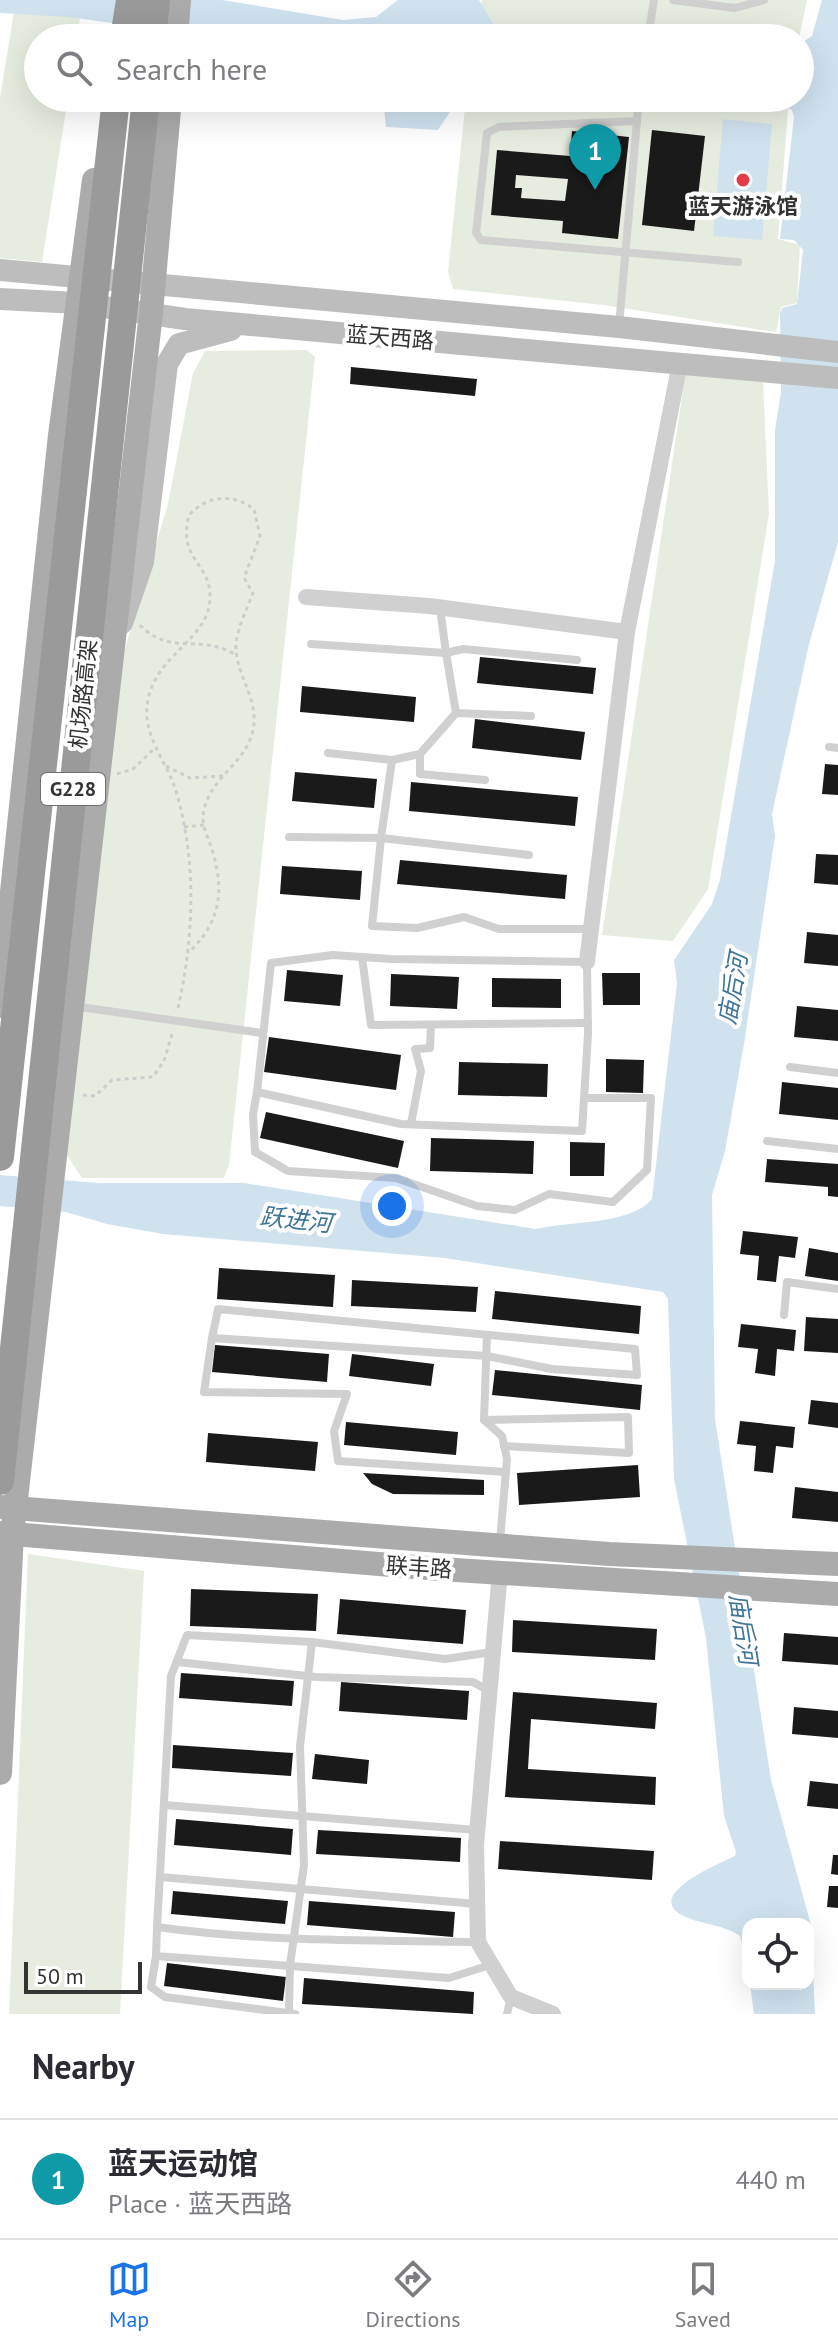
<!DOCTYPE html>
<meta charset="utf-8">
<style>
body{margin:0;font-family:"PT Sans","Noto Sans SC",sans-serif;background:#f7f7f7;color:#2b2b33}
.controls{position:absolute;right:24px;bottom:24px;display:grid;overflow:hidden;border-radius:16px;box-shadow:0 8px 32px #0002}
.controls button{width:72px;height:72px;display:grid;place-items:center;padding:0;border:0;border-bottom:2px solid #e1e1e2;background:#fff;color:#2b2b33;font:40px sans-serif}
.scale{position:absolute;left:24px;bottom:20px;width:118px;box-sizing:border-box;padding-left:8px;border:4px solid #333;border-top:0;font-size:22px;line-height:28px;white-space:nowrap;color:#333;-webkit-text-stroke:6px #fff;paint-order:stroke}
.you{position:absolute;left:392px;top:1206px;width:28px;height:28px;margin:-20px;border:6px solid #fff;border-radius:50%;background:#1a73e8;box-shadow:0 0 0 12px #1a73e833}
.badge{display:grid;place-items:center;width:52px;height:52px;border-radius:50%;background:#1a73e8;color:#fff;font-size:26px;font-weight:700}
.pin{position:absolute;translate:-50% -66px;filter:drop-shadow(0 2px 4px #0008)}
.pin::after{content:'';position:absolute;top:42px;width:28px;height:24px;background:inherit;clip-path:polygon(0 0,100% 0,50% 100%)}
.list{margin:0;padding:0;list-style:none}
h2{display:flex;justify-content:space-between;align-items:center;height:104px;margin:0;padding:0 32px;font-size:34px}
h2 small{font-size:26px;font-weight:400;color:#7c7c81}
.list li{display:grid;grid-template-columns:52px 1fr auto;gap:24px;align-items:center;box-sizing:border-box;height:120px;padding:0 32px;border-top:2px solid #e1e1e2}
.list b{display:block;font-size:30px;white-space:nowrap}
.list p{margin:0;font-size:26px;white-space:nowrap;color:#7c7c81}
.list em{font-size:26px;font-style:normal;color:#7c7c81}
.icon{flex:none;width:44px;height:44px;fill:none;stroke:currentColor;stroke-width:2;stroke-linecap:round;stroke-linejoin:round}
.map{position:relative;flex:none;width:838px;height:2014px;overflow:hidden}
.search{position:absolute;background:#fff;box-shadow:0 8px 32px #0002;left:24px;right:24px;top:24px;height:88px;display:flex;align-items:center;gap:20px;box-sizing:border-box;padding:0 28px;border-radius:44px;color:#7c7c81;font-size:30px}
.sheet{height:224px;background:#fff}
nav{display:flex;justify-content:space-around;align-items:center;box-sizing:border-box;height:112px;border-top:2px solid #e1e1e2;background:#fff;font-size:22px;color:#7c7c81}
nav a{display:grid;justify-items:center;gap:4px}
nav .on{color:#1a73e8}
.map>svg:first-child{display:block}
.green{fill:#e6ecdf}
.water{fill:#cfe2ee}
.building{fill:#1a1a1a;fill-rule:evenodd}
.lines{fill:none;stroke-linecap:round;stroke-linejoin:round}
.path{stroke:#cdcdcd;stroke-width:3;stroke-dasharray:4 4;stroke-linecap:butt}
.lane{stroke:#d0d0d0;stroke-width:8}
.street{stroke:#d0d0d0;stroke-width:16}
.secondary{stroke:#bdbdbd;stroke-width:22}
.primary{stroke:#ababab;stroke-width:24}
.highway{stroke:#9a9a9a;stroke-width:28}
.highway-bridge{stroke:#9a9a9a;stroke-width:28}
.poi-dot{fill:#e63946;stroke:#fff;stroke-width:3}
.labels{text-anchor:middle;stroke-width:8;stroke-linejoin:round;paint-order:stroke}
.shield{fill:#fff;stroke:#707070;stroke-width:2}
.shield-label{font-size:20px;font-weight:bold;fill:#333}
.poi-label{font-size:22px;font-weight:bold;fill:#333;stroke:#fff}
.street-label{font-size:22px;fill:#333;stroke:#fff}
.water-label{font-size:24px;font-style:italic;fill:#3f7597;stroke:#fff}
</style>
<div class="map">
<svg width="838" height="2014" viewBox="0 0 838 2014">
<rect width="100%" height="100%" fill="#fff"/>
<g class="green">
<path d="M 16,0 L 83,0 L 77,38 L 38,38 L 38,98 L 68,98 L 42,262 L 0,258 L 0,98 Z"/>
<path d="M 482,0 L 807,0 L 799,38 L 476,38 Z"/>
<path d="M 466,98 L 789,98 L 778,239 L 800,245 L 797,303 L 781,307 L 776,332 L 603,305 L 453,289 L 448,272 Z"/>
<path d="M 307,350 L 315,357 L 229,1165 L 224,1178 L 82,1178 L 65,1152 L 117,675 L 168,504 L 193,373 L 205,351 Z"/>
<path d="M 687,363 L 763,381 L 769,514 L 708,889 L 673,941 L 602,935 Z"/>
<path d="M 28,1554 L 144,1571 L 120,2014 L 9,2014 Z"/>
</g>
<g class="water">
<path d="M 0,0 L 222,0 L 343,20 L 376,17 L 398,0 L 479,0 L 498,32 L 522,38 L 223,38 L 68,17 L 0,13 Z"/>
<path d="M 822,0 L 838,0 L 838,542 L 809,644 L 772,814 L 775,836 L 744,1044 L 725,1151 L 712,1195 L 715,1419 L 771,1780 L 811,1925 L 815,2014 L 754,2014 L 750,1984 L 808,1984 L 808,1924 L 748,1924 L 748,1966 L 740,1936 C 721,1923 698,1925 680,1914 C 646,1893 723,1862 735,1856 L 736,1852 L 724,1816 L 706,1638 L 674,1479 L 668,1299 L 663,1292 L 445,1258 L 163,1234 L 107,1224 L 66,1212 L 0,1206 L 0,1175 L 99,1183 L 244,1183 L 536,1229 C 569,1221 631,1225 652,1199 L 677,983 L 674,960 L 712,904 L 720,880 L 775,561 L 775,430 L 781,392 L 780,314 L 782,308 L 797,304 L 803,250 L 794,240 L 780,239 L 794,117 L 792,110 L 763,98 L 800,98 L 800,44 L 812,36 Z"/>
<path d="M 383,98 L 459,98 L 438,130 L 386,127 Z"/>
<path d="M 723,119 L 772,124 L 762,240 L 713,236 Z"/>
</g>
<g class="building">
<path d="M 652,130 L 705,136 L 694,231 L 642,225 Z"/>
<path d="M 572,131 L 629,137 L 618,239 L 562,233 L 563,221 L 491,215 L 497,150 L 570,156 ZM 516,175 L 568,179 L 565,201 L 521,198 L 522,188 L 515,188 Z"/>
<path d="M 351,367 L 477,379 L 475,396 L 350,384 Z"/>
<path d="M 480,657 L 596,668 L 593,694 L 477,683 Z"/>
<path d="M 302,686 L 416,697 L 414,722 L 300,712 Z"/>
<path d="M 475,719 L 585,732 L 581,760 L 472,748 Z"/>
<path d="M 825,764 L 838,765 L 838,795 L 822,794 Z"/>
<path d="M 295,772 L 377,779 L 374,808 L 292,801 Z"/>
<path d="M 411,782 L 578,797 L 575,826 L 409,811 Z"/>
<path d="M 816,854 L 838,855 L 838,885 L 814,883 Z"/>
<path d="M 400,860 L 567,875 L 565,899 L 397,884 Z"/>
<path d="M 282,866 L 362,871 L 360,900 L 280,894 Z"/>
<path d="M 807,932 L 838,935 L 838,966 L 804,963 Z"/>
<path d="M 287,970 L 343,975 L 340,1006 L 284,1001 Z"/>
<path d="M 602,973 L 640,973 L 640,1005 L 603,1005 Z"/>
<path d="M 391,974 L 459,977 L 457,1009 L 390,1006 Z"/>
<path d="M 492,978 L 561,979 L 561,1008 L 492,1007 Z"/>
<path d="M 797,1006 L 838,1010 L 838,1041 L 794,1037 Z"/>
<path d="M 269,1037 L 401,1055 L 396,1090 L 264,1072 Z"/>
<path d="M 606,1059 L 644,1060 L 643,1093 L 606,1092 Z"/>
<path d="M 459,1062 L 548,1064 L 547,1097 L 458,1095 Z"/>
<path d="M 782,1082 L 838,1088 L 838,1120 L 779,1114 Z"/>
<path d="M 266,1112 L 404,1141 L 398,1168 L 260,1138 Z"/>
<path d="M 431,1138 L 534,1141 L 533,1174 L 430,1171 Z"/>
<path d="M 570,1142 L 605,1143 L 604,1176 L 570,1176 Z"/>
<path d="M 767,1159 L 838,1164 L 838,1197 L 828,1196 L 828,1187 L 765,1182 Z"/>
<path d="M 743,1231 L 798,1237 L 795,1258 L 779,1256 L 776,1282 L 757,1280 L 759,1256 L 740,1254 Z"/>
<path d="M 809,1248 L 838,1253 L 838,1281 L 805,1276 Z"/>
<path d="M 219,1268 L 335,1275 L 333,1307 L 217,1299 Z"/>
<path d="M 352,1280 L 478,1287 L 476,1312 L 351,1306 Z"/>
<path d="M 495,1291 L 641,1306 L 639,1334 L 492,1319 Z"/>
<path d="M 806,1317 L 838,1319 L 838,1353 L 804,1351 Z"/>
<path d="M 741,1324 L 796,1330 L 794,1351 L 777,1349 L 775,1376 L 755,1373 L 758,1349 L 738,1347 Z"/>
<path d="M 215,1345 L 329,1354 L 327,1382 L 212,1372 Z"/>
<path d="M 352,1354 L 434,1364 L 431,1386 L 349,1376 Z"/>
<path d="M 495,1370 L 642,1385 L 640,1410 L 492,1395 Z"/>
<path d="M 811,1400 L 838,1403 L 838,1428 L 808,1424 Z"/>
<path d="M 740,1421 L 795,1427 L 793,1448 L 776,1446 L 773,1473 L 754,1471 L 756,1446 L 737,1444 Z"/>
<path d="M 346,1422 L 458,1432 L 456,1455 L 344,1445 Z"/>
<path d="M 208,1433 L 318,1442 L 315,1471 L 206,1462 Z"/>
<path d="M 638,1465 L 640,1497 L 519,1505 L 517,1473 Z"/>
<path d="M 363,1473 L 484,1480 L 484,1495 L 393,1494 L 372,1484 Z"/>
<path d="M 795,1487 L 838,1492 L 838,1522 L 792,1518 Z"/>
<path d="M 191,1589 L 318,1594 L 316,1631 L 190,1626 Z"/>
<path d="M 340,1599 L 466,1610 L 463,1644 L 337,1634 Z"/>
<path d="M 513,1620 L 657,1629 L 655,1660 L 512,1652 Z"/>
<path d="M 784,1633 L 838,1637 L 838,1665 L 782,1661 Z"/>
<path d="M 181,1673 L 294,1681 L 292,1706 L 179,1698 Z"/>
<path d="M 341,1682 L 469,1691 L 467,1720 L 339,1711 Z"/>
<path d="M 513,1692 L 657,1703 L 655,1729 L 531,1719 L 528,1769 L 656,1777 L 655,1805 L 505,1797 Z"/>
<path d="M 794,1707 L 838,1711 L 838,1738 L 792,1734 Z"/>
<path d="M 173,1745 L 293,1753 L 291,1776 L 172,1768 Z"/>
<path d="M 315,1754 L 369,1760 L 367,1784 L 312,1779 Z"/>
<path d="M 810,1781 L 838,1784 L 838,1809 L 807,1806 Z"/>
<path d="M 176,1819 L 293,1829 L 291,1855 L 174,1845 Z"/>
<path d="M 318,1830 L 461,1838 L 460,1862 L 316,1854 Z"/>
<path d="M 500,1841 L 654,1851 L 652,1880 L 498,1869 Z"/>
<path d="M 833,1855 L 838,1855 L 838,1875 L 831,1874 Z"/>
<path d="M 829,1886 L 838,1886 L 838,1908 L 827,1907 Z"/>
<path d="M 173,1891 L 288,1901 L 285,1924 L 171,1914 Z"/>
<path d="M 309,1901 L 455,1912 L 453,1937 L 307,1925 Z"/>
<path d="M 167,1963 L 286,1977 L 283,2001 L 164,1986 Z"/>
<path d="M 304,1978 L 474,1992 L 473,2014 L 302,2004 Z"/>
</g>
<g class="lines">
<g class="path">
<path d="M 140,625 C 170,657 202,633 236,655"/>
<path d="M 166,766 L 190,778 L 223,776"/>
<path d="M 117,774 L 133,769 L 155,748"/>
<path d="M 184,827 L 204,825"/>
<path d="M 178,1008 C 194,938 197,861 176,791 C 167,762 144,738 147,706 C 153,652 213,641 210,593 C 208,562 178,559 189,515 C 208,495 232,493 254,509 L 260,536 L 244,578 L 253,593 C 247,609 237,628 236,645 C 235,672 256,695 254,723 C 251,764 205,777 203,818 C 203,830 210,841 213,853 C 225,894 219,924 188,953"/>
<path d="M 83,1095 L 95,1096 L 112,1080 L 153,1077 L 164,1061 L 173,1031"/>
</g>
<g class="lane">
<path d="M 673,0 L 735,8 L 764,0"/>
<path d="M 648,38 L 654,0"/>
<path d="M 637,121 L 499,127 L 487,133 L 476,233 L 481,240 L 738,262"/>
<path d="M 619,326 L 639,98"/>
<path d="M 311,644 L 446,653 L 440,608"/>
<path d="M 531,716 L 456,713 L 446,653 L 463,649 L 577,660"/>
<path d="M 829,747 L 838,748"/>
<path d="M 328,753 L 392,760 L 420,754 L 456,713"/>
<path d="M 420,754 L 420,774 L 485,780"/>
<path d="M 392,760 L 381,838 L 529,855"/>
<path d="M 289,837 L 381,838 L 372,926 L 417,928 L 464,917 L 499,929 L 591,929"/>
<path d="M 333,955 L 391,959 L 587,962 L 588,1034 L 582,1131 L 401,1124 L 257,1092 L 271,963 Z"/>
<path d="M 362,957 L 371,1025 L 588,1023"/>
<path d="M 73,1006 L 262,1033"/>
<path d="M 790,1067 L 838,1073"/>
<path d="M 257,1092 L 253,1114 L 255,1152 L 288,1171 L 396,1178 L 477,1206 L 515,1210 L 549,1194 L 613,1202 L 647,1170 L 651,1098 L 586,1098"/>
<path d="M 411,1124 L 421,1071 L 415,1049 L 430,1048 L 431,1025"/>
<path d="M 767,1141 L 838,1149"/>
<path d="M 218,1309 L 635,1349 L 637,1375 L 552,1369 L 487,1356 L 212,1338 Z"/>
<path d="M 784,1315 L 787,1282 L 838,1289"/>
<path d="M 487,1335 L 484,1420 L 502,1436 L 507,1459 L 500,1541"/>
<path d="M 212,1338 L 204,1392 L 347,1394 L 334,1431 L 338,1461 L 506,1472"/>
<path d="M 484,1420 L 628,1417 L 629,1453 L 504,1446"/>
<path d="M 177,1662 L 316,1677 L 473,1682 L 489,1691"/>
<path d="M 164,1805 L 477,1830"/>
<path d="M 160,1877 L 477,1904"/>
<path d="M 157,1927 L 171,1676 L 187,1635 L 312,1642 L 445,1659 L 492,1652"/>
<path d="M 478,1942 C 371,1940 264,1942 157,1927 L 156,1956 L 449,1978 L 490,1965"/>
<path d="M 156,1956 L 151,1987 L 165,1997 L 295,2014"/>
<path d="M 289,2011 L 290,1965 L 304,1865 L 300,1746 L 312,1642"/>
<path d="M 507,2014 L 511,1997"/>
</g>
<g class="street">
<path d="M 306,597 L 429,606 L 627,632"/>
<path d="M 587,962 L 627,632 L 680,363"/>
<path d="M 500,1572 L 476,1845 L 478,1942 L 511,1997 L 553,2014"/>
</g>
<g class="secondary">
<path d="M 0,270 L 619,327 L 838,352"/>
<path d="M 0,299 L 77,303 L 185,319 L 838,378"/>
<path d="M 122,623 L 143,562 L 167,364 L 179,344 L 231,330"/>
</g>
<g class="primary">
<path d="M 176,38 L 179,0"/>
<path d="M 0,1006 L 60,435 L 94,180"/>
<path d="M 0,1507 L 609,1554 L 838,1564"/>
<path d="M 0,1533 L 440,1569 L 838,1594"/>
<path d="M 0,1773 L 12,1534 L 151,313 L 170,98"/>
</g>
<g class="highway">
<path d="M 124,38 L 130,0"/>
<path d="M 152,38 L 156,0"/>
</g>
<g class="highway-bridge">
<path d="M 0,1157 L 116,98"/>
<path d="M 0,1481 L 146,98"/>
</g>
</g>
<circle class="poi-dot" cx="743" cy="180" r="8"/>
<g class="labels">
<rect class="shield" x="41" y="773" width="64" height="32" rx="6"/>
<g class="shield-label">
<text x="73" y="796">G228</text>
</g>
<g class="poi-label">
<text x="743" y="214">蓝天游泳馆</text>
</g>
<g class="street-label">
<text transform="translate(390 337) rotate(5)" y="8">蓝天西路</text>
<text transform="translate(83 694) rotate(-84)" y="8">机场路高架</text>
<text transform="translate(419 1567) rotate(4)" y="8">联丰路</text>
</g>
<g class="water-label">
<text transform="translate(733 989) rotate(-80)" y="8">庙后河</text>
<text transform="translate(296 1220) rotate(6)" y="8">跃进河</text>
<text transform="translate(743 1629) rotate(81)" y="8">庙后河</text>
</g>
</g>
</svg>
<div class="controls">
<button><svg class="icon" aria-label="locate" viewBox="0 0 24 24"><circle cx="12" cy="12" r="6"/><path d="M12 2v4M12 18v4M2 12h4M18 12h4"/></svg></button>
</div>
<div class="scale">50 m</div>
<div class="you"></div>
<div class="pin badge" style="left:595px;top:190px;background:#0f9aa8">1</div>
<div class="search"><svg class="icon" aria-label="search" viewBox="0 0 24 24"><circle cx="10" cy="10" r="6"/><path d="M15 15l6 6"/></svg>Search here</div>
</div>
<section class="sheet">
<h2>Nearby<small></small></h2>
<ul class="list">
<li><span class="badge" style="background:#0f9aa8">1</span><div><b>蓝天运动馆</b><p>Place · 蓝天西路</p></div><em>440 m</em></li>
</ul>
</section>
<nav>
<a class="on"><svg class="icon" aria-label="map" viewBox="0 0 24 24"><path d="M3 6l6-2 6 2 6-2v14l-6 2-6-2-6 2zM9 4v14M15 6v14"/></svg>Map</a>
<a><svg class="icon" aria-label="directions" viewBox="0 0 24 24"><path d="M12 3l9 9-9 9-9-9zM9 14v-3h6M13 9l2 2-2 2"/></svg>Directions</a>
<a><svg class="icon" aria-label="saved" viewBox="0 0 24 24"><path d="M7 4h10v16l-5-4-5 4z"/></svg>Saved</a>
</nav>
